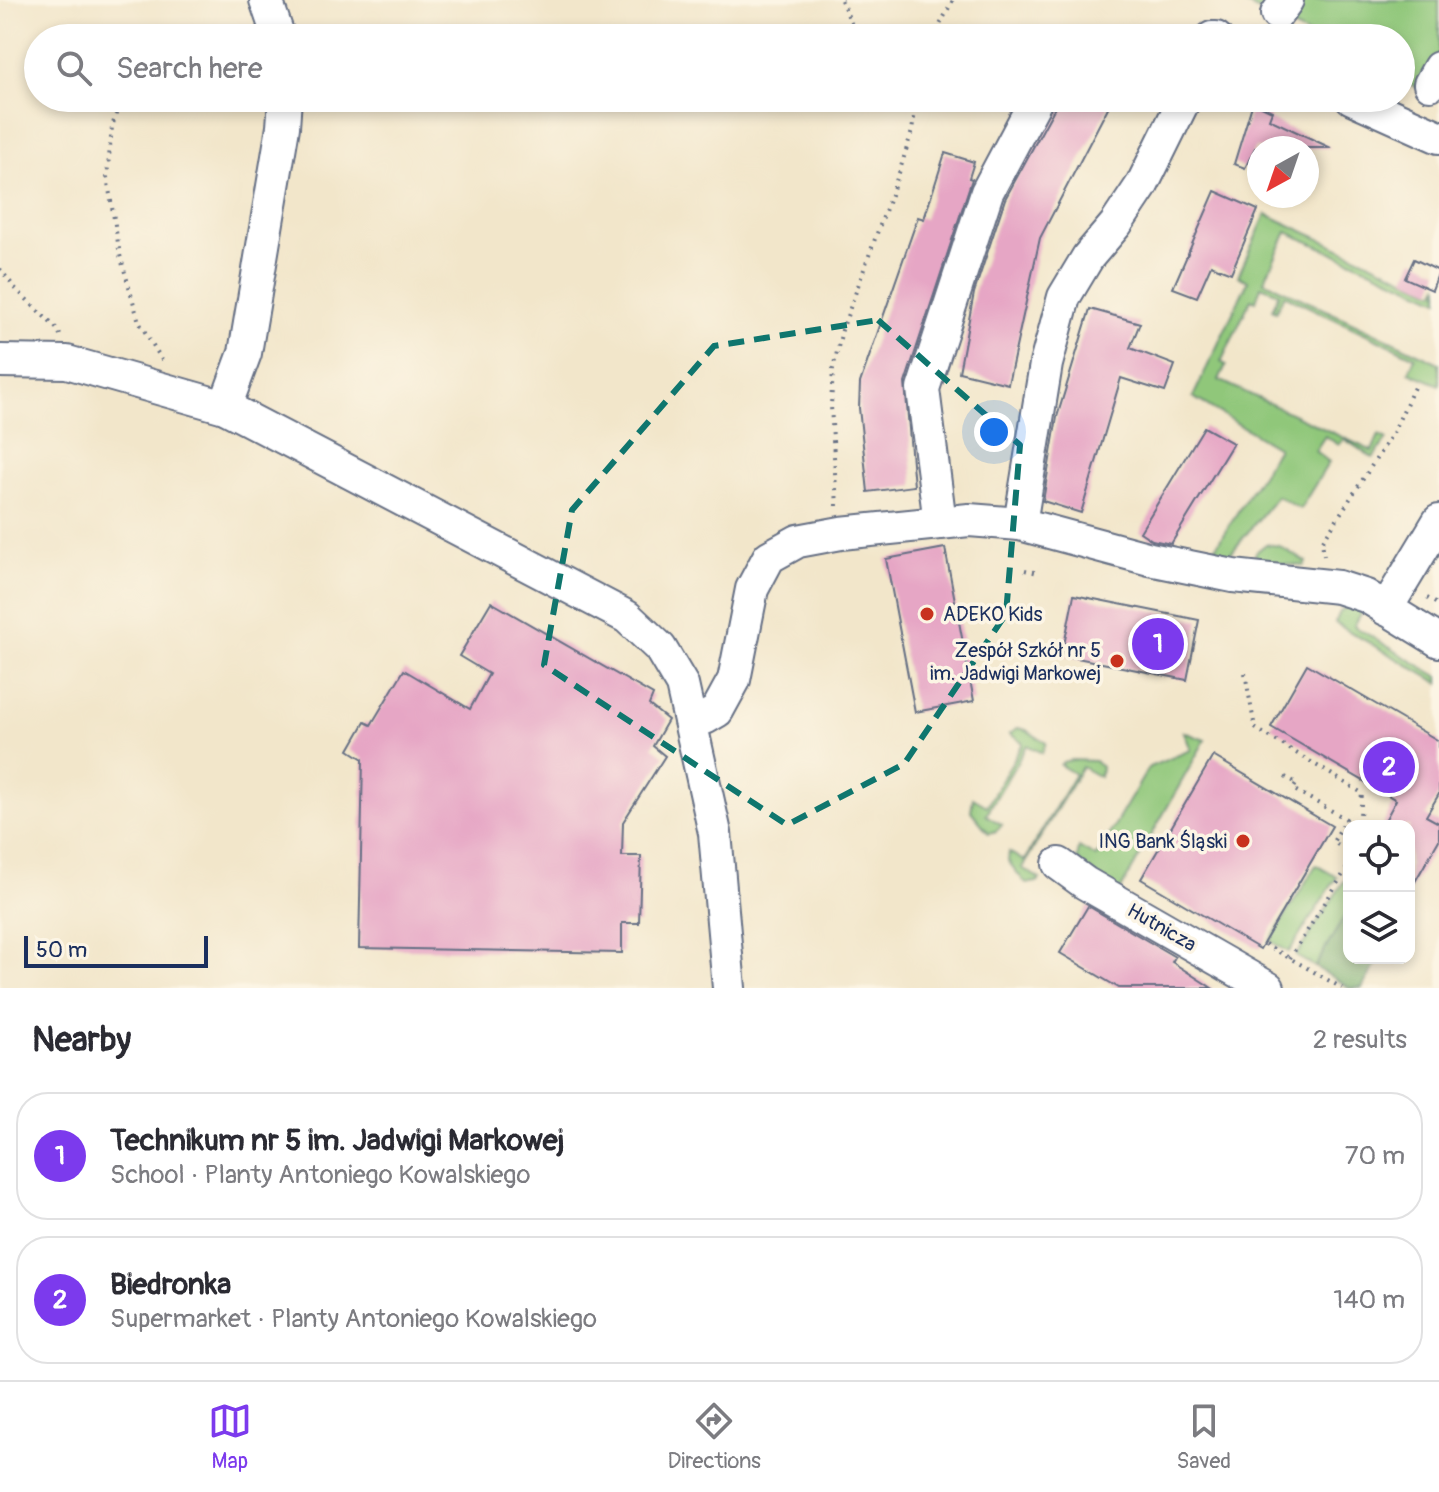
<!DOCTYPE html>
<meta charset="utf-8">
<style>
body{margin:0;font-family:Pangolin,sans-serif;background:#f7f7f7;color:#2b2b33}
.controls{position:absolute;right:24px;bottom:24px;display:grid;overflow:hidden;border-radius:16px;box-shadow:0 4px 12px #0003}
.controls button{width:72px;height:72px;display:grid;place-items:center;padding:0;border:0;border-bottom:2px solid #e1e1e2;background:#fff;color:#2b2b33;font:40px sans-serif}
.compass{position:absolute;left:1247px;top:136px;width:72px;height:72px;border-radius:50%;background:#fff;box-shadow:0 4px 12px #0003;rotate:220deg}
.scale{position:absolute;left:24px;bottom:20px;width:184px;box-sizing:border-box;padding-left:8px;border:4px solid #1b2f5e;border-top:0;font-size:22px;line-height:28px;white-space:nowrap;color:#1b2f5e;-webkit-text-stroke:6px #fcf5e5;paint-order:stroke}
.you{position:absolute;left:994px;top:432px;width:28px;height:28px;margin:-20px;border:6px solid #fff;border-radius:50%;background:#1a73e8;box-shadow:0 0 0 12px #1a73e833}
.badge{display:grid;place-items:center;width:52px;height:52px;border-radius:50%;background:#7c3aed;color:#fff;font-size:26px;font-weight:700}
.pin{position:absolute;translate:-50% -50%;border:4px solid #fff;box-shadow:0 2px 8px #0006}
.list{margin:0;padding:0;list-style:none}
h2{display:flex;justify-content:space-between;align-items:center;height:104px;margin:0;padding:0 32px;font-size:34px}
h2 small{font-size:26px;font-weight:400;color:#7c7c81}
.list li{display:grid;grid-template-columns:52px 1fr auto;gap:24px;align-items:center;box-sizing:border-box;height:128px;margin:0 16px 16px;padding:0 16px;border:2px solid #e1e1e2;border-radius:32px}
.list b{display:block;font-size:30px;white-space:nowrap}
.list p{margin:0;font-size:26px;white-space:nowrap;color:#7c7c81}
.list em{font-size:26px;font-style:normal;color:#7c7c81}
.icon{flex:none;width:44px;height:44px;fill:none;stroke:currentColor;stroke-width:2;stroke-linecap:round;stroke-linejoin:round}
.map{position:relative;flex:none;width:1439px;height:988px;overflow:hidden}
.search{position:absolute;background:#fff;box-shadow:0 4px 12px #0003;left:24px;right:24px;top:24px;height:88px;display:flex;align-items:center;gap:20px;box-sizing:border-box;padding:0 28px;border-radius:44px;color:#7c7c81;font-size:30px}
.sheet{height:392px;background:#fff}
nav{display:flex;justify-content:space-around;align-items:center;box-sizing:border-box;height:112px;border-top:2px solid #e1e1e2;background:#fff;font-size:22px;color:#7c7c81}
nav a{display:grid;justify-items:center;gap:4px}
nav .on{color:#7c3aed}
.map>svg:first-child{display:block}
.green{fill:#90c77a;stroke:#567b6c;stroke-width:2}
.forest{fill:#74ac6a;stroke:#486e64;stroke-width:2}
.building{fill:#e6a6c5}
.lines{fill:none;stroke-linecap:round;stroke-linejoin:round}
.minor-casing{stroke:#666f84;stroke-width:36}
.path{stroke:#666f84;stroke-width:4;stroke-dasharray:2 6;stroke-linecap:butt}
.minor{stroke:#fff;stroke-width:32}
.marked{fill:none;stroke:#0f766e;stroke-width:6;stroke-dasharray:16 10;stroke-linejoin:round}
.poi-dot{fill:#c8321e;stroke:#fcf5e5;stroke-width:3}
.labels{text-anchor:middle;stroke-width:7;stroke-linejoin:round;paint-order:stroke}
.poi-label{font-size:20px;fill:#1b2f5e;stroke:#fcf5e5;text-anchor:end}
.street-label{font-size:20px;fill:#1b2f5e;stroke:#fcf5e5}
</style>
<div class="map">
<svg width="1439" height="988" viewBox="0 0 1439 988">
<rect width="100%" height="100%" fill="#fcf5e5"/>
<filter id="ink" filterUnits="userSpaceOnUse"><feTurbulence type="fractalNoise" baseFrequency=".0125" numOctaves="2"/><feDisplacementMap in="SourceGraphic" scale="16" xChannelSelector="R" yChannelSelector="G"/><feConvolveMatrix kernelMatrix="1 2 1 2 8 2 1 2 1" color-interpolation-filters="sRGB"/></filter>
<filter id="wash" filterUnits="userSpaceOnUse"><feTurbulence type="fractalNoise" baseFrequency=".006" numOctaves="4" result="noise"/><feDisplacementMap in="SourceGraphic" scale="32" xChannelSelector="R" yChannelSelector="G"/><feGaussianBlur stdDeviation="1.8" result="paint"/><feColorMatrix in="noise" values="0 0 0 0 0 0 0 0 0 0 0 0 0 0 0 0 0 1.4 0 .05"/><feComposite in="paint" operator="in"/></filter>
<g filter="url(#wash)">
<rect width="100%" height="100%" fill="#f2e6ca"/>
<g class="green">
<path d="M 1237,0 L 1439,0 L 1439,98 L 1401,80 L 1401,38 L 1315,38 Z"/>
<path d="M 1266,214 L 1435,292 L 1439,285 L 1439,300 L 1287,232 L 1264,281 L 1439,363 L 1439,385 L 1409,372 L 1415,357 L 1284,295 L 1276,311 L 1272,309 L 1279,293 L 1261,286 L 1256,301 L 1251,299 L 1221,362 L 1226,365 L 1219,380 L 1372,451 L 1379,435 L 1387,439 L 1373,458 L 1344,439 L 1339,445 L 1325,436 L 1315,451 L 1329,462 L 1300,509 L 1277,496 L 1227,558 L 1211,554 L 1278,448 L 1193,397 L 1248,281 L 1238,276 Z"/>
<path d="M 1266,544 L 1279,546 L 1306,562 L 1304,566 L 1253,561 L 1256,552 Z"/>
<path d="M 1352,603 L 1363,610 L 1354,626 L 1439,677 L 1439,683 L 1335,623 L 1340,612 Z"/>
<path d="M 1018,728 L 1026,730 L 1046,743 L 1042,753 L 1027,745 L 986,815 L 1002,825 L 996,831 L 989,833 L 971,811 L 973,798 L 987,806 L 1023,743 L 1010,734 Z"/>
<path d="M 1184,732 L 1205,740 L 1119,893 L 1077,860 L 1079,847 L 1096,857 L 1149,767 L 1191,750 Z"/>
<path d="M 1071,760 L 1095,761 L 1101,767 L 1100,777 L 1082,767 L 1022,868 L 1040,879 L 1037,882 L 1026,884 L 1008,861 L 1009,852 L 1024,861 L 1075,774 L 1060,765 L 1063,762 Z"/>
<path d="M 1316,865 L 1337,877 L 1289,952 L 1270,941 Z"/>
<path d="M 1344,881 L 1349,884 L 1349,909 L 1315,967 L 1296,956 Z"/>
</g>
<path class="forest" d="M 1349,909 L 1349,958 L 1380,958 L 1362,988 L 1350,988 L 1315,967 Z"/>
<g id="blocks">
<g class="building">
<path d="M 1060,98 L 1113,98 L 1040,238 L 1008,384 L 959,372 L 974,293 L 1005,199 Z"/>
<path d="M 1253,102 L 1272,111 L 1269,119 L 1331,148 L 1255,148 L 1245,168 L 1234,164 Z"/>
<path d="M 945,153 L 974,162 L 969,178 L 972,179 L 905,383 L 914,486 L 868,492 L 859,408 L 860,383 L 918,217 L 924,219 Z"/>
<path d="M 1215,191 L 1258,210 L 1231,273 L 1211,265 L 1197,297 L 1173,288 Z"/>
<path d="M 1414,259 L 1439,271 L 1432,290 L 1405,278 Z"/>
<path d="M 1090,309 L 1140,323 L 1130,348 L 1175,365 L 1165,392 L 1121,378 L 1081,513 L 1043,501 L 1057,417 Z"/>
<path d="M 1204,427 L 1233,443 L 1171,544 L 1152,540 L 1140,532 Z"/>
<path d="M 945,548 L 974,701 L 915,712 L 886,559 Z"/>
<path d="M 1074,595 L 1199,620 L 1187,680 L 1062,655 Z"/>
<path d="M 491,602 L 653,695 L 649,705 L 668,720 L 653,746 L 665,756 L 623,822 L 622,856 L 641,856 L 639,923 L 622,923 L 622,953 L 359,948 L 363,759 L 349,750 L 365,722 L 371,725 L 404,670 L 470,709 L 489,674 L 459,656 Z"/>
<path d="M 1307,664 L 1439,741 L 1439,794 L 1426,816 L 1439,823 L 1439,840 L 1409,892 L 1409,826 L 1382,826 L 1396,800 L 1271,727 Z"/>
<path d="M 1213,756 L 1332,826 L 1260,949 L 1141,879 Z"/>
<path d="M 1088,906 L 1175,957 L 1172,962 L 1212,988 L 1119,988 L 1060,953 Z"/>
</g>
</g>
</g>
<g filter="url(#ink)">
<use href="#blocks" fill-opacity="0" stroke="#666f84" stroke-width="2"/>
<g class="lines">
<defs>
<g id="minor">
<path d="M 266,0 L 279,38"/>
<path d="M 1277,14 L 1287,0"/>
<path d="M 1212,38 L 1216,38"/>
<path d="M 1430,84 L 1439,68"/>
<path d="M 1352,98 L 1439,137"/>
<path d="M 0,361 L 67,362 L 225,407 L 627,617 L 660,648 L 682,685 L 715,833 L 729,988"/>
<path d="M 225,407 L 245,353 L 283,127 L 285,98"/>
<path d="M 940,523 L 923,389 L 987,192 L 1037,98"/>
<path d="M 1020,524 L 1046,364 L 1064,297 L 1088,257 L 1116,224 L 1142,185 L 1185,98"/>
<path d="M 1386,609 L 1439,521"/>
<path d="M 690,720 L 705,718 L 717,711 L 734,680 L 752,589 L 769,557 L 798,541 L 841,533 L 969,520 L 1020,524 L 1150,559 L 1233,576 L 1338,587 L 1366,596 L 1439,641"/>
<path d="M 1059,864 L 1085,883 L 1268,988"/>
</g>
</defs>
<use href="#minor" class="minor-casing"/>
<g class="path">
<path d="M 841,0 L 855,32 L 863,38"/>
<path d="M 933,38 L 953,0"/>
<path d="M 121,98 L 112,127 L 107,177 L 120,255 L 139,322 L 162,360"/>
<path d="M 0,269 L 15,288 L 58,330 L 60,335"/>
<path d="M 837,506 L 831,406 L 833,369 L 842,330 L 900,170 L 912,131 L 917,98"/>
<path d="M 1324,556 L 1322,542 L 1393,433 L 1415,385"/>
<path d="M 1025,570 L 1038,573"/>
<path d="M 1427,598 L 1439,605"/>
<path d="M 1245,673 L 1255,728 L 1362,793 L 1359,826"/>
<path d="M 1285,777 L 1297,783 L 1293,789 L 1346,819 L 1333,842 L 1349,851"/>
<path d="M 1265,944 L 1342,988"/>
<path d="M 1290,958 L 1349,865"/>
</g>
<use href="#minor" class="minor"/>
</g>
</g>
<path class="marked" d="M 878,320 L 1020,445 L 1006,614 L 904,764 L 787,825 L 544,665 L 572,510 L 714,346 Z"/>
<g class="poi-dot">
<circle cx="927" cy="614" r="8"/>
<circle cx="1117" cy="661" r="8"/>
<circle cx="1243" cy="841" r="8"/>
</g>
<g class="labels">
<g class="poi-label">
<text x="943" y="621" text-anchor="start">ADEKO Kids</text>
<text x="1101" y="657">Zespół Szkół nr 5<tspan x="1101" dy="23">im. Jadwigi Markowej</tspan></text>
<text x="1227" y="848">ING Bank Śląski</text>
</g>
<g class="street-label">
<text transform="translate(1162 927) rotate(30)" y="7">Hutnicza</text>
</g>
</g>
</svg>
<div class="controls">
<button><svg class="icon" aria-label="locate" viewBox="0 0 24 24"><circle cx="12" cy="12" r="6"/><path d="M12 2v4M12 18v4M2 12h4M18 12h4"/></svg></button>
<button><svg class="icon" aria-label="layers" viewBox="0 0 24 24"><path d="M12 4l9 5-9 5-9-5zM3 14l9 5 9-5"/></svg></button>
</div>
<svg class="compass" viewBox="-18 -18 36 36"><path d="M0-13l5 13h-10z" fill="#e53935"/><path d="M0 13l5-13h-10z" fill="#7c7c81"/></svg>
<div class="scale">50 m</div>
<div class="you"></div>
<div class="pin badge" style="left:1158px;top:644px">1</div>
<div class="pin badge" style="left:1389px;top:767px">2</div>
<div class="search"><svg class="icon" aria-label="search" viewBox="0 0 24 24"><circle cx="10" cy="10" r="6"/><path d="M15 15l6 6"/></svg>Search here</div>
</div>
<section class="sheet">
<h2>Nearby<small>2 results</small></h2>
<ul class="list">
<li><span class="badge">1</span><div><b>Technikum nr 5 im. Jadwigi Markowej</b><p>School · Planty Antoniego Kowalskiego</p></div><em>70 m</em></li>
<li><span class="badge">2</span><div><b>Biedronka</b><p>Supermarket · Planty Antoniego Kowalskiego</p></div><em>140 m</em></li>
</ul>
</section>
<nav>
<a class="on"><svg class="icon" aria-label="map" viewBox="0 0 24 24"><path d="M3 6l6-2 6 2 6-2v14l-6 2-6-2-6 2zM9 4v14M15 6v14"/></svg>Map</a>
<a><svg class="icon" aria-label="directions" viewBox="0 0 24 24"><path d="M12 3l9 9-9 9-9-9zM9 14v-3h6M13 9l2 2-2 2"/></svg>Directions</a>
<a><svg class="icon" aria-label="saved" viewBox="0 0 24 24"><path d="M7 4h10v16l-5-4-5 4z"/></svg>Saved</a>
</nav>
